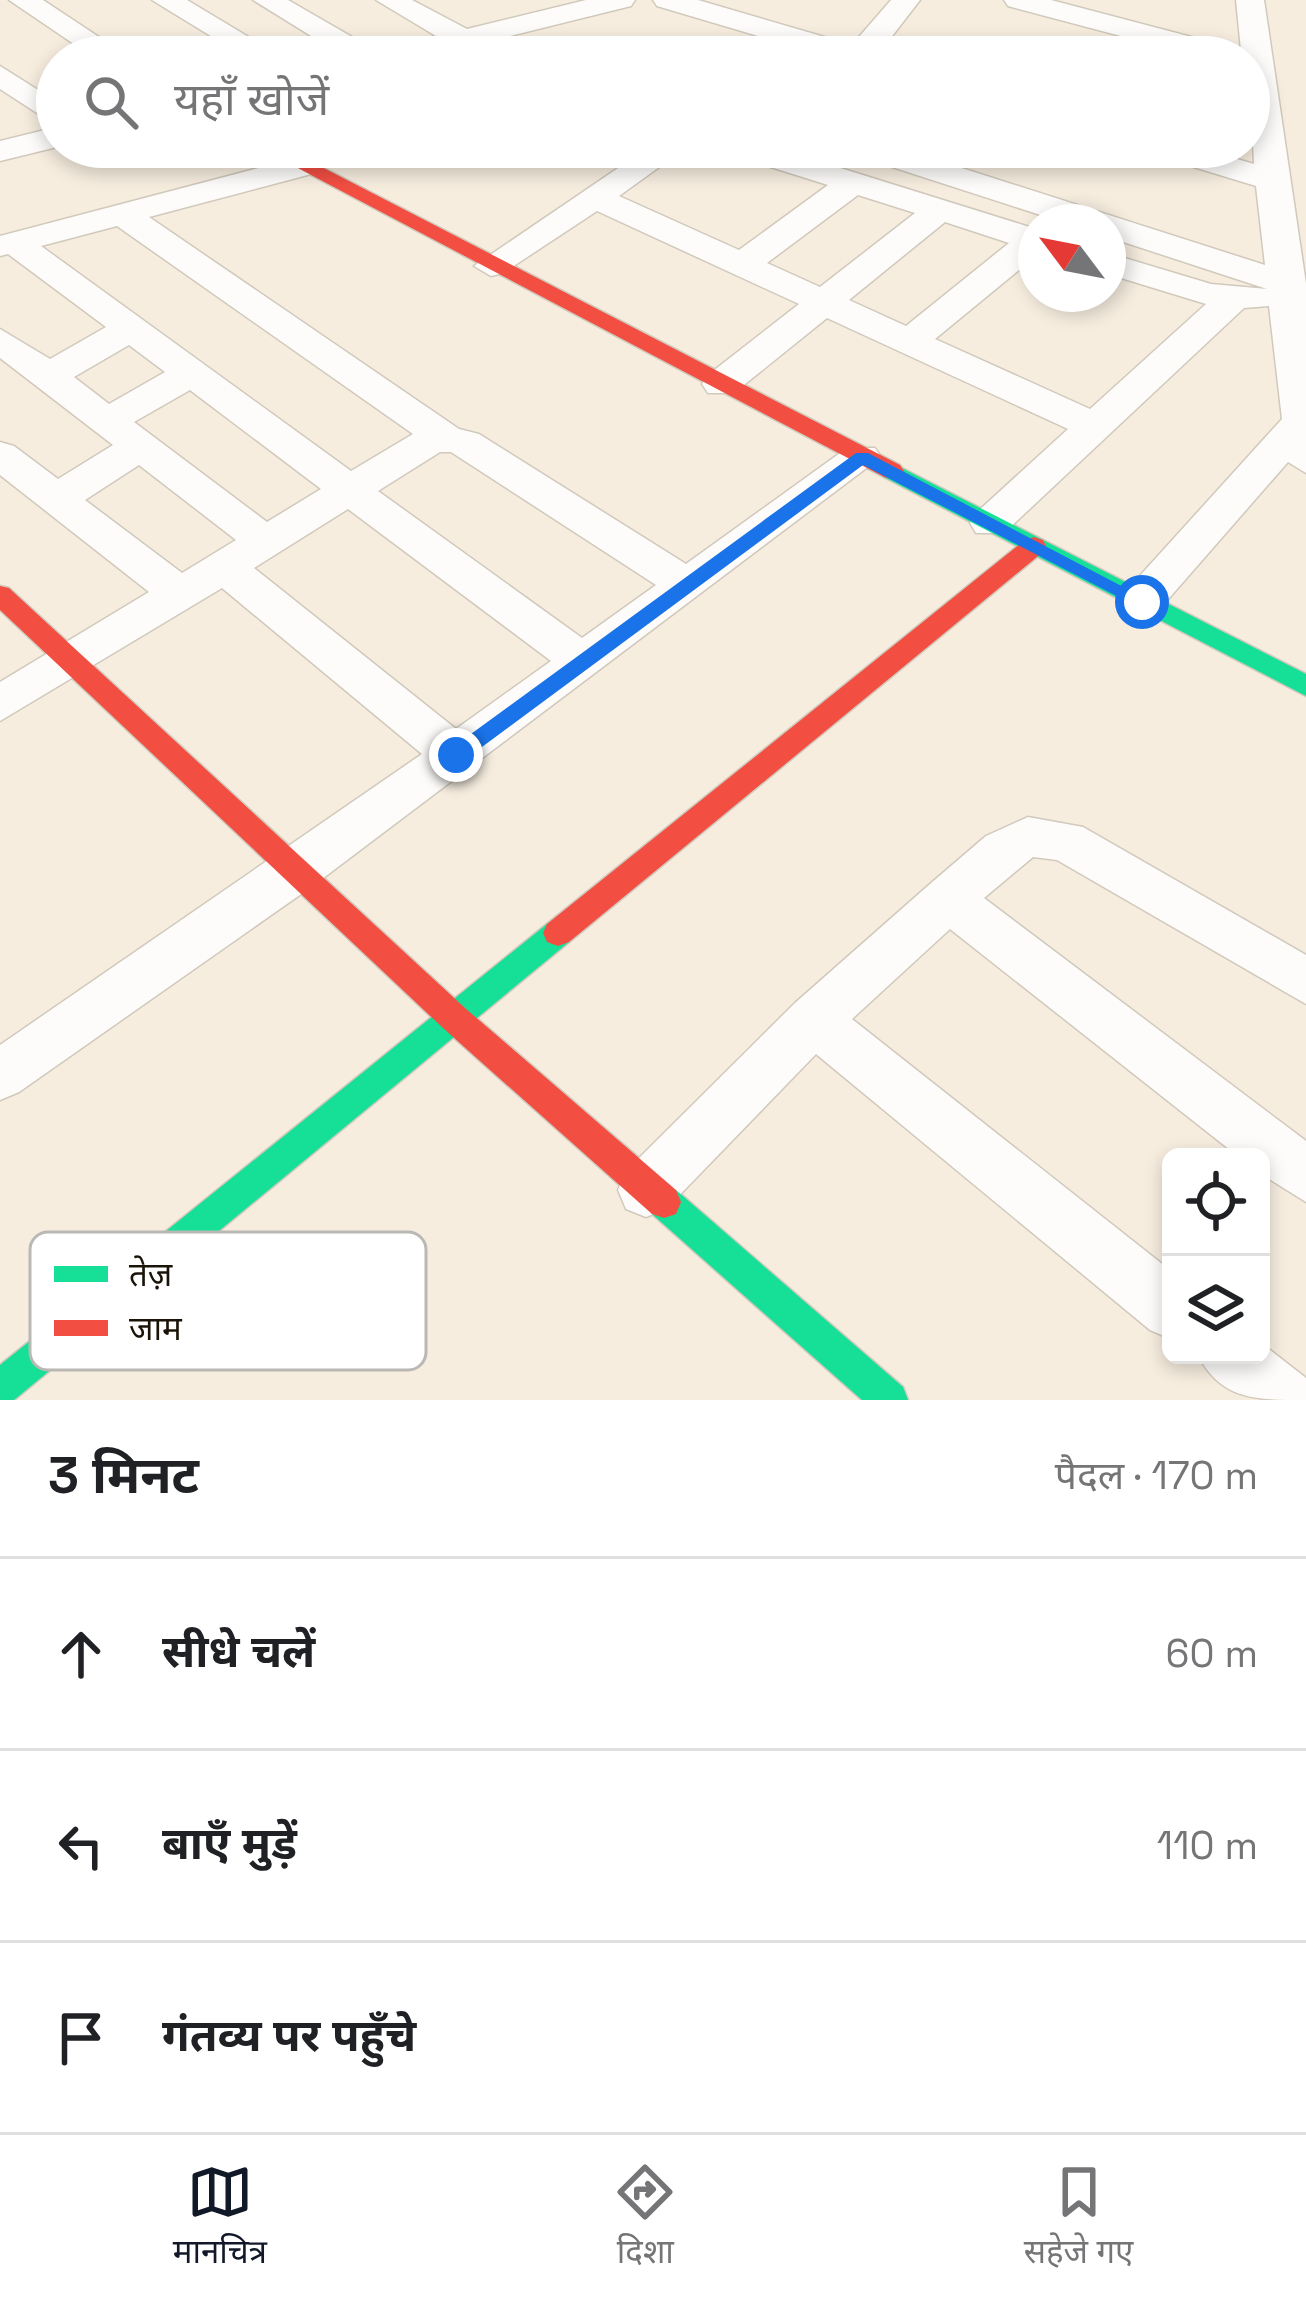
<!DOCTYPE html>
<html lang="hi">
<meta charset="utf-8">
<style>
body{margin:0;font-family:"Space Grotesk","Noto Sans Devanagari",sans-serif;background:#f2f2f2;color:#202124}
.controls{position:absolute;right:36px;bottom:36px;display:grid;overflow:hidden;border-radius:18px;box-shadow:0 6px 18px #0003}
.controls button{width:108px;height:108px;display:grid;place-items:center;padding:0;border:0;border-bottom:3px solid #e0e0e0;background:#fff;color:#202124;font:60px sans-serif}
.compass{position:absolute;left:1018px;top:204px;width:108px;height:108px;border-radius:50%;background:#fff;box-shadow:0 6px 18px #0003;rotate:302deg}
.stop{position:absolute;width:36px;height:36px;margin:-27px;border:9px solid #1a73e8;border-radius:50%;background:#fff}
.stop.end{background:#1a73e8;border-color:#fff;box-shadow:0 3px 12px #0008}
.list{margin:0;padding:0;list-style:none}
h2{display:flex;justify-content:space-between;align-items:center;height:156px;margin:0;padding:0 48px;font-size:51px}
h2 small{font-size:39px;font-weight:400;color:#757577}
.list li{display:grid;grid-template-columns:78px 1fr auto;gap:36px;align-items:center;box-sizing:border-box;height:192px;padding:0 48px;border-top:3px solid #e0e0e0}
.list b{display:block;font-size:45px;white-space:nowrap}
.list em{font-size:39px;font-style:normal;color:#757577}
.icon{flex:none;width:66px;height:66px;fill:none;stroke:currentColor;stroke-width:2;stroke-linecap:round;stroke-linejoin:round}
.map{position:relative;flex:none;width:1306px;height:1400px;overflow:hidden}
.search{position:absolute;background:#fff;box-shadow:0 6px 18px #0003;left:36px;right:36px;top:36px;height:132px;display:flex;align-items:center;gap:30px;box-sizing:border-box;padding:0 42px;border-radius:66px;color:#757577;font-size:45px}
.sheet{height:732px;background:#fff}
nav{display:flex;justify-content:space-around;align-items:center;box-sizing:border-box;height:168px;border-top:3px solid #e0e0e0;background:#fff;font-size:33px;color:#757577}
nav a{display:grid;justify-items:center;gap:6px}
nav .on{color:#111827}
.map>svg:first-child{display:block}
.lines{fill:none;stroke-linecap:round;stroke-linejoin:round}
.street-casing{stroke:#d0c9bc;stroke-width:3}
.fast-casing{stroke:#d0c9bc;stroke-width:3}
.jam-casing{stroke:#d0c9bc;stroke-width:3}
.street{fill:#fefcfa;fill-rule:evenodd}
.fast{fill:#16e098;fill-rule:evenodd}
.jam{fill:#f24e42;fill-rule:evenodd}
.route{fill:#1a73e8}
.key{fill:#fff;stroke:#bab8b5;stroke-width:3}
.key-label{font-size:33px;fill:#1a1408}
</style>
<div class="map">
<svg width="1306" height="1400" viewBox="0 0 1306 1400">
<rect width="100%" height="100%" fill="#f6eddf"/>
<g class="lines">
<defs>
<g id="street">
<path d="M 9,0 L 43,0 L 129,57 L 93,57 Z"/>
<path d="M 152,0 L 187,0 L 282,57 L 245,57 Z"/>
<path d="M 253,0 L 288,0 L 378,52 L 436,36 L 376,0 L 412,0 L 467,29 L 586,0 L 635,0 L 631,6 L 425,57 L 345,57 Z"/>
<path d="M 653,0 L 698,0 L 852,45 L 891,0 L 920,0 L 876,57 L 829,57 L 657,6 Z"/>
<path d="M 1004,0 L 1051,0 L 1241,50 L 1236,0 L 1264,0 L 1306,284 L 1306,473 L 1288,462 L 1157,612 L 1142,617 L 1127,612 L 1121,601 L 1127,590 L 1282,419 L 1269,306 L 1244,308 L 1004,533 L 976,533 L 970,523 L 976,513 L 1068,429 L 827,318 L 734,393 L 708,393 L 702,384 L 708,375 L 799,304 L 597,211 L 503,273 L 491,276 L 474,266 L 649,147 L 687,147 L 619,196 L 739,250 L 828,185 L 729,154 L 724,147 L 773,147 L 1036,229 L 1036,256 L 935,339 L 1090,409 L 1206,304 L 1108,274 L 1108,253 L 1211,284 L 1267,289 L 1108,237 L 1108,222 L 1062,222 L 852,154 L 847,147 L 896,147 L 1265,265 L 1256,186 L 1151,154 L 1146,147 L 1196,147 L 1254,164 L 1249,57 L 1200,57 L 1008,6 ZM 858,195 L 915,213 L 820,287 L 767,263 ZM 945,222 L 1009,243 L 906,326 L 849,300 Z"/>
<path d="M 0,66 L 57,102 L 57,126 L 0,89 Z"/>
<path d="M 57,127 L 57,147 L 0,161 L 0,141 Z"/>
<path d="M 304,156 L 320,166 L 315,173 L 149,217 L 459,429 L 479,434 L 686,564 L 847,448 L 875,448 L 881,457 L 314,885 L 19,1092 L 0,1100 L 0,1045 L 422,754 L 222,588 L 0,721 L 0,682 L 149,592 L 0,475 L 0,442 L 14,446 L 58,479 L 113,445 L 0,358 L 0,329 L 50,359 L 106,327 L 8,254 L 0,256 L 0,236 ZM 117,226 L 413,434 L 351,471 L 41,246 ZM 129,345 L 165,372 L 109,404 L 74,377 ZM 190,390 L 321,489 L 267,522 L 134,422 ZM 440,452 L 451,452 L 656,585 L 582,638 L 378,491 ZM 139,465 L 236,540 L 182,573 L 85,500 ZM 348,509 L 551,661 L 456,729 L 254,568 Z"/>
<path d="M 1028,817 L 1083,827 L 1306,955 L 1306,1004 L 1057,860 L 1033,857 L 984,898 L 1306,1141 L 1306,1202 L 1261,1174 L 1261,1157 L 1239,1157 L 950,929 L 852,1019 L 1171,1271 L 1171,1339 L 1150,1330 L 816,1054 L 666,1209 L 646,1217 L 626,1209 L 618,1190 L 626,1171 L 795,1003 L 930,884 L 986,836 Z"/>
<path d="M 1261,1343 L 1306,1378 L 1306,1400 C 1255,1400 1221,1400 1198,1355 L 1261,1355 Z"/>
</g>
<g id="fast">
<path d="M 892,463 L 1306,674 L 1306,696 L 884,477 L 880,471 Z"/>
<path d="M 558,920 L 569,924 L 573,933 L 569,942 L 14,1400 L 0,1400 L 0,1365 L 547,924 Z"/>
<path d="M 664,1186 L 676,1190 L 903,1387 L 908,1400 L 862,1400 L 652,1214 L 647,1202 L 652,1190 Z"/>
</g>
<g id="jam">
<path d="M 258,147 L 283,147 L 900,465 L 904,471 L 892,479 L 884,477 Z"/>
<path d="M 1034,537 L 1043,540 L 1046,546 L 1043,552 L 569,942 L 558,946 L 547,942 L 543,933 L 547,924 L 1025,540 Z"/>
<path d="M 0,586 L 9,588 L 465,1008 L 676,1190 L 681,1202 L 676,1214 L 664,1218 L 652,1214 L 443,1028 L 0,610 Z"/>
</g>
</defs>
<use href="#street" class="street-casing"/>
<use href="#fast" class="fast-casing"/>
<use href="#jam" class="jam-casing"/>
<use href="#street" class="street"/>
<use href="#fast" class="fast"/>
<use href="#jam" class="jam"/>
</g>
<path class="route" d="M 856,453 L 868,453 L 1152,602 L 1136,606 L 863,465 L 463,761 L 449,761 L 449,750 Z"/>
<rect x="30" y="1232" width="396" height="138" rx="18" class="key"/>
<rect x="54" y="1266" width="54" height="16" fill="#16e098"/>
<rect x="54" y="1320" width="54" height="16" fill="#f24e42"/>
<g class="key-label">
<text x="129" y="1286">तेज़</text>
<text x="129" y="1340">जाम</text>
</g>
</svg>
<div class="controls">
<button><svg class="icon" aria-label="locate" viewBox="0 0 24 24"><circle cx="12" cy="12" r="6"/><path d="M12 2v4M12 18v4M2 12h4M18 12h4"/></svg></button>
<button><svg class="icon" aria-label="layers" viewBox="0 0 24 24"><path d="M12 4l9 5-9 5-9-5zM3 14l9 5 9-5"/></svg></button>
</div>
<svg class="compass" viewBox="-18 -18 36 36"><path d="M0-13l5 13h-10z" fill="#e53935"/><path d="M0 13l5-13h-10z" fill="#757577"/></svg>
<div class="stop" style="left:1142px;top:602px"></div>
<div class="stop end" style="left:456px;top:755px"></div>
<div class="search"><svg class="icon" aria-label="search" viewBox="0 0 24 24"><circle cx="10" cy="10" r="6"/><path d="M15 15l6 6"/></svg>यहाँ खोजें</div>
</div>
<section class="sheet">
<h2>3 मिनट<small>पैदल · 170 m</small></h2>
<ul class="list">
<li><svg class="icon" aria-label="ahead" viewBox="0 0 24 24"><path d="M12 20V5M6 11l6-6 6 6"/></svg><div><b>सीधे चलें</b></div><em>60 m</em></li>
<li><svg class="icon" aria-label="left" viewBox="0 0 24 24"><path d="M17 20v-9H6M10 6l-5 5 5 5"/></svg><div><b>बाएँ मुड़ें</b></div><em>110 m</em></li>
<li><svg class="icon" aria-label="arrive" viewBox="0 0 24 24"><path d="M6 21V4h12l-3 4 3 4H6"/></svg><div><b>गंतव्य पर पहुँचे</b></div></li>
</ul>
</section>
<nav>
<a class="on"><svg class="icon" aria-label="map" viewBox="0 0 24 24"><path d="M3 6l6-2 6 2 6-2v14l-6 2-6-2-6 2zM9 4v14M15 6v14"/></svg>मानचित्र</a>
<a><svg class="icon" aria-label="directions" viewBox="0 0 24 24"><path d="M12 3l9 9-9 9-9-9zM9 14v-3h6M13 9l2 2-2 2"/></svg>दिशा</a>
<a><svg class="icon" aria-label="saved" viewBox="0 0 24 24"><path d="M7 4h10v16l-5-4-5 4z"/></svg>सहेजे गए</a>
</nav>
